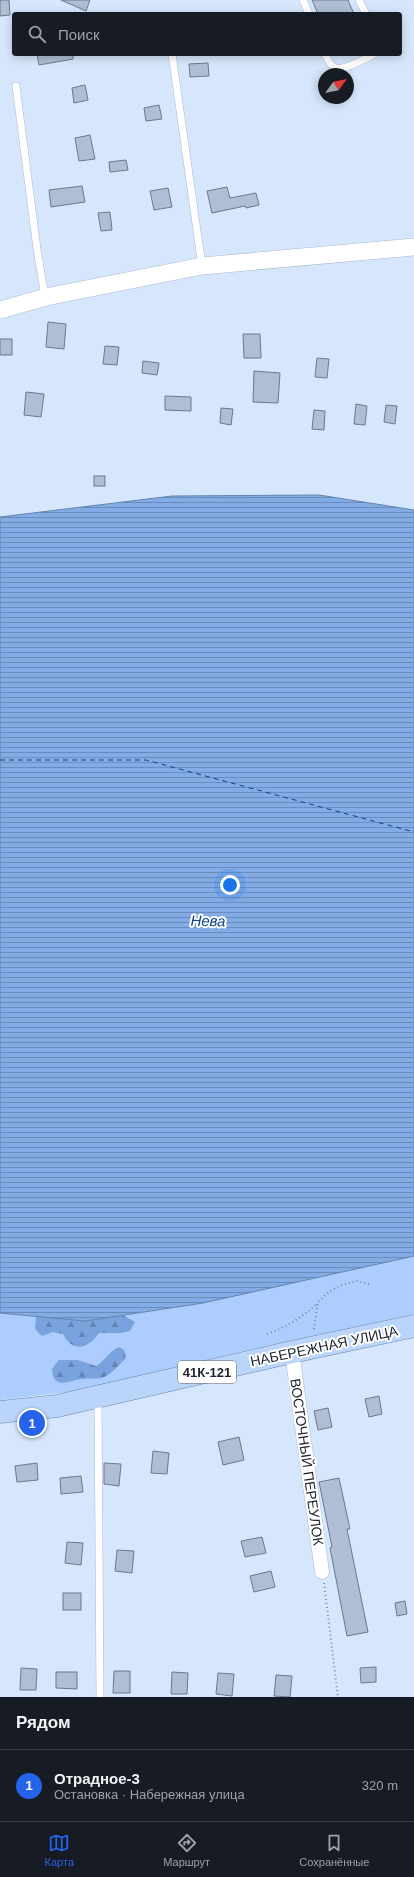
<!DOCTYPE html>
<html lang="ru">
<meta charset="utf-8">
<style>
body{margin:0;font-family:Helvetica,sans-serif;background:#242831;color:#f1f3f6}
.compass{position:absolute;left:318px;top:68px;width:36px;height:36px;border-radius:50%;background:#171b24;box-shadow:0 2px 10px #0003;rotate:57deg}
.you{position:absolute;left:230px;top:885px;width:14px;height:14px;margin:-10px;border:3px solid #fff;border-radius:50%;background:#1a73e8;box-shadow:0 0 0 6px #1a73e833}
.badge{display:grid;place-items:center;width:26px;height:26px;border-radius:50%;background:#2563eb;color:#fff;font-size:13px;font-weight:700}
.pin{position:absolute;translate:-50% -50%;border:2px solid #fff;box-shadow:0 1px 4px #0006}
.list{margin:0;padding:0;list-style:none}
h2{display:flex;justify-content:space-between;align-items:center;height:52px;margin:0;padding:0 16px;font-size:17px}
h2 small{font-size:13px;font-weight:400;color:#9ea1a6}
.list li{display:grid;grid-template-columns:26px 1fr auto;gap:12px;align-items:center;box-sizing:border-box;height:72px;padding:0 16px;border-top:1px solid #363941}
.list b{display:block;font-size:15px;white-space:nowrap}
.list p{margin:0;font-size:13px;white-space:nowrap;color:#9ea1a6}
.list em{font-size:13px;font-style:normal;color:#9ea1a6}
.icon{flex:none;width:22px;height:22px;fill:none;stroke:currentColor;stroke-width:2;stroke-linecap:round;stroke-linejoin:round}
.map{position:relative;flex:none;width:414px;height:1697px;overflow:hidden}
.search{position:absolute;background:#171b24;box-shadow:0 2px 10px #0003;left:12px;right:12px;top:12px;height:44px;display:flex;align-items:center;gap:10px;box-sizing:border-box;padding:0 14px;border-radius:4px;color:#9ea1a6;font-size:15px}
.sheet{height:124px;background:#171b24}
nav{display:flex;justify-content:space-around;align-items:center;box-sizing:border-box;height:56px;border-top:1px solid #363941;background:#171b24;font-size:11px;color:#9ea1a6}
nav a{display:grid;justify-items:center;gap:2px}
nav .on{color:#2563eb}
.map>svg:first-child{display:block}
.green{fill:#accdfd}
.forest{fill:url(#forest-firs)}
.water{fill:url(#water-rules);stroke:#6483ae}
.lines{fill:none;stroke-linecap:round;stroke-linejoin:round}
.ferry{stroke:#0d4386;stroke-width:1;stroke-dasharray:5 4;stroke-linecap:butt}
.building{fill:#afbed4;stroke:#6b798d}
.service-casing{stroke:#abbad0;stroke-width:8}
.minor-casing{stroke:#abbad0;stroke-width:15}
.tertiary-casing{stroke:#abbad0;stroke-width:18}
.primary-casing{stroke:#6684ae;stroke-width:23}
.path{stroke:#7e8999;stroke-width:2;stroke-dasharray:1 3;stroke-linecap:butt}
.service{stroke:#fff;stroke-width:7}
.minor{stroke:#fff;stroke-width:14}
.tertiary{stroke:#fff;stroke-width:17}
.primary{stroke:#bbd4f9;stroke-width:22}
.labels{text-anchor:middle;stroke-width:4;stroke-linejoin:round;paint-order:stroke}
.shield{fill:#fff;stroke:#61656b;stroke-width:1}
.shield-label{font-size:13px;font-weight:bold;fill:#1d232b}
.street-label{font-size:14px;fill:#1d232b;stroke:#fff}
.water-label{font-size:15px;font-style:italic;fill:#0d4386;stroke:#fff}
</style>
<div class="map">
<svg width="414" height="1697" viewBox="0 0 414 1697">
<defs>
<pattern id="forest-firs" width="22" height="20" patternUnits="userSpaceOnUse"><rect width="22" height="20" fill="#7aa2dc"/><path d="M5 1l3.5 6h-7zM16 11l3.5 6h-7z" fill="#6384b3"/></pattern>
<pattern id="water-rules" width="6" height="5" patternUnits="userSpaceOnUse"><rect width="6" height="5" fill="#83ace6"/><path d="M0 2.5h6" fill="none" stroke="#6b8cbb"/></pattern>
</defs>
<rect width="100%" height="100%" fill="#d6e6fc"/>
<path class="green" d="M 414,1256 L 414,1314 L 253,1349 L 75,1391 L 0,1400 L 0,1313 L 85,1321 L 203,1303 Z"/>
<g class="forest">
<path d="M 123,1315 L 135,1322 L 130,1331 L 121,1333 L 99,1333 C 89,1348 73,1354 63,1334 L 53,1332 L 42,1336 L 35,1329 L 36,1316 L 85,1321 Z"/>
<path d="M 119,1347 L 124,1350 L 126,1358 C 119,1365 112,1374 102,1378 C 96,1379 89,1378 83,1379 C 69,1380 53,1391 52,1369 L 59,1360 L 78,1360 L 96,1366 C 105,1361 109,1351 119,1347 Z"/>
</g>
<path class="water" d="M 319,495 L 414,510 L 414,1256 L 203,1303 L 85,1321 L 0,1313 L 0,517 L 172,496 Z"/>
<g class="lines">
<path class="ferry" d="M 0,760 L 146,760 L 414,832"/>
</g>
<g class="building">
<path d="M 0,0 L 9,0 L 10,15 L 0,16 Z"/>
<path d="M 61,0 L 90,0 L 86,11 Z"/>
<path d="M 312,0 L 348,0 L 354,14 L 318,14 Z"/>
<path d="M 37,54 L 73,54 L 73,59 L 39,65 Z"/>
<path d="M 208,63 L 209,76 L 190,77 L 189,64 Z"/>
<path d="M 85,85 L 88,100 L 74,103 L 72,88 Z"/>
<path d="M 159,105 L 162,119 L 146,121 L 144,108 Z"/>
<path d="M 90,135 L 95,159 L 79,161 L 75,138 Z"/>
<path d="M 126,160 L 128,170 L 110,172 L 109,162 Z"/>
<path d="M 82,186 L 85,202 L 51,207 L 49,190 Z"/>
<path d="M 227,187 L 230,198 L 256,193 L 259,205 L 246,208 L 245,206 L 212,213 L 207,191 Z"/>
<path d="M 168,188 L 172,207 L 154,210 L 150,191 Z"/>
<path d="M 110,212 L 112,230 L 101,231 L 98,213 Z"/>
<path d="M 48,322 L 66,324 L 64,349 L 46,347 Z"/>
<path d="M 243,334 L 260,334 L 261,358 L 244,358 Z"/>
<rect x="0" y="339" width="12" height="16"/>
<path d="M 105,346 L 119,347 L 117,365 L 103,364 Z"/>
<path d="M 317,358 L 329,359 L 327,378 L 315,377 Z"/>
<path d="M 143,361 L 159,363 L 157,375 L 142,373 Z"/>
<path d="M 254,371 L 280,373 L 278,403 L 253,402 Z"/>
<path d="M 26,392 L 44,394 L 41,417 L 24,415 Z"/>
<path d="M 165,396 L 191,397 L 191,411 L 165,410 Z"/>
<path d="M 356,404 L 367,406 L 365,425 L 354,424 Z"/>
<path d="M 386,405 L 397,406 L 395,424 L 384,422 Z"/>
<path d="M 221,408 L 233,409 L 231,425 L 220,423 Z"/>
<path d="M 314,410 L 325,411 L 324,430 L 312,429 Z"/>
<rect x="94" y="476" width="11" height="10"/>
<path d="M 379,1396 L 382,1414 L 369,1417 L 365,1399 Z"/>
<path d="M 328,1408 L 332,1427 L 318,1430 L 314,1411 Z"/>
<path d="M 239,1437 L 244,1460 L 223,1465 L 218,1442 Z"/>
<path d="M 153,1451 L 169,1453 L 167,1474 L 151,1473 Z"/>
<path d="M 37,1463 L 38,1480 L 17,1482 L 15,1466 Z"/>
<path d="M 104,1463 L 121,1464 L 119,1486 L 104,1484 Z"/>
<path d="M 81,1476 L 83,1492 L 61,1494 L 60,1478 Z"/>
<path d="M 339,1478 L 350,1529 L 347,1529 L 368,1632 L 347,1636 L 330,1548 L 332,1547 L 319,1482 Z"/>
<path d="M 262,1537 L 266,1553 L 245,1557 L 241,1541 Z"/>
<path d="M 67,1542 L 83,1543 L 81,1565 L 65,1563 Z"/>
<path d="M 117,1550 L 134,1551 L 132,1573 L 115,1571 Z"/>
<path d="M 271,1571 L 275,1587 L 254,1592 L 250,1576 Z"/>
<rect x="63" y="1593" width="18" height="17"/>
<path d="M 405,1601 L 407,1614 L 397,1616 L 395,1603 Z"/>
<path d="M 376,1667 L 376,1682 L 361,1683 L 360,1668 Z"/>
<path d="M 21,1668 L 37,1669 L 36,1690 L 20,1690 Z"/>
<path d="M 114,1671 L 130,1671 L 130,1693 L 113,1693 Z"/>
<path d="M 56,1672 L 77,1672 L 77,1689 L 56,1688 Z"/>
<path d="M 172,1672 L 188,1673 L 187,1694 L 171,1694 Z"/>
<path d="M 218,1673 L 234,1674 L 232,1696 L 216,1694 Z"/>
<path d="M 276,1675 L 292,1676 L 290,1697 L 274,1696 Z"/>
</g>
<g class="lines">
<defs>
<g id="service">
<path d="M 303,0 L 309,14"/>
<path d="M 359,0 L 366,14"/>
<path d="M 172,54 L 202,266"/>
<path d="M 325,54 C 332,71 338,71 354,64 C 361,61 368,58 374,54"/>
<path d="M 16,86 L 37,249 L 45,297"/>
<path d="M 98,1399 L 100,1697"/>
</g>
<path id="minor" d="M 292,1352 L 322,1572"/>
<path id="tertiary" d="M 0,310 L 46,297 L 202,266 L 414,247"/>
<path id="primary" d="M 0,1412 L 57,1406 L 292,1352 L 414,1326"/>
</defs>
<use href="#service" class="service-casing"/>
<use href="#minor" class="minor-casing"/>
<use href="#tertiary" class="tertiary-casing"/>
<use href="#primary" class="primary-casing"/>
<g class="path">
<path d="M 314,1329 L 318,1302 L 330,1291 L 342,1285 L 357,1281 L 372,1285"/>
<path d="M 267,1334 C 287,1327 302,1317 318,1303"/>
<path d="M 324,1583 L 338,1697"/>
</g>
<use href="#service" class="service"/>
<use href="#minor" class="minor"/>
<use href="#tertiary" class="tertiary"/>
<use href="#primary" class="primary"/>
</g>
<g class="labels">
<rect class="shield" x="178" y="1361" width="58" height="22" rx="3"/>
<g class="shield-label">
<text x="207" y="1377">41К-121</text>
</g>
<g class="street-label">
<text transform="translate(324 1346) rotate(-12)" y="5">НАБЕРЕЖНАЯ УЛИЦА</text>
<text transform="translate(307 1462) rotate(82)" y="5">ВОСТОЧНЫЙ ПЕРЕУЛОК</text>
</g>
<g class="water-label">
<text transform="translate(208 921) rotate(1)" y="5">Нева</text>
</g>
</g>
</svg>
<svg class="compass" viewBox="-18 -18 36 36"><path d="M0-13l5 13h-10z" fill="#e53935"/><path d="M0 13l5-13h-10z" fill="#9ea1a6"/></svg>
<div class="you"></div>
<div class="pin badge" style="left:32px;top:1423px">1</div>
<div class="search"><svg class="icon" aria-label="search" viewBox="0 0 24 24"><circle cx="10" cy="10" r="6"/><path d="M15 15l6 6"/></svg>Поиск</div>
</div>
<section class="sheet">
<h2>Рядом<small></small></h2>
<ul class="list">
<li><span class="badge">1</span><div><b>Отрадное-3</b><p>Остановка · Набережная улица</p></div><em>320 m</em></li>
</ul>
</section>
<nav>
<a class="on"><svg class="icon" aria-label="map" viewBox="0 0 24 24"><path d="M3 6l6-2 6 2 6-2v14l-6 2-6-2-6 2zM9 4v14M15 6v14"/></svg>Карта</a>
<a><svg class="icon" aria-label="directions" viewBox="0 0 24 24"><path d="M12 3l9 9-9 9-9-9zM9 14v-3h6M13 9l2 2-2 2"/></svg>Маршрут</a>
<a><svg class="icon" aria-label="saved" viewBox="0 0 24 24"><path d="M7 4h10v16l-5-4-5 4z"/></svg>Сохранённые</a>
</nav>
